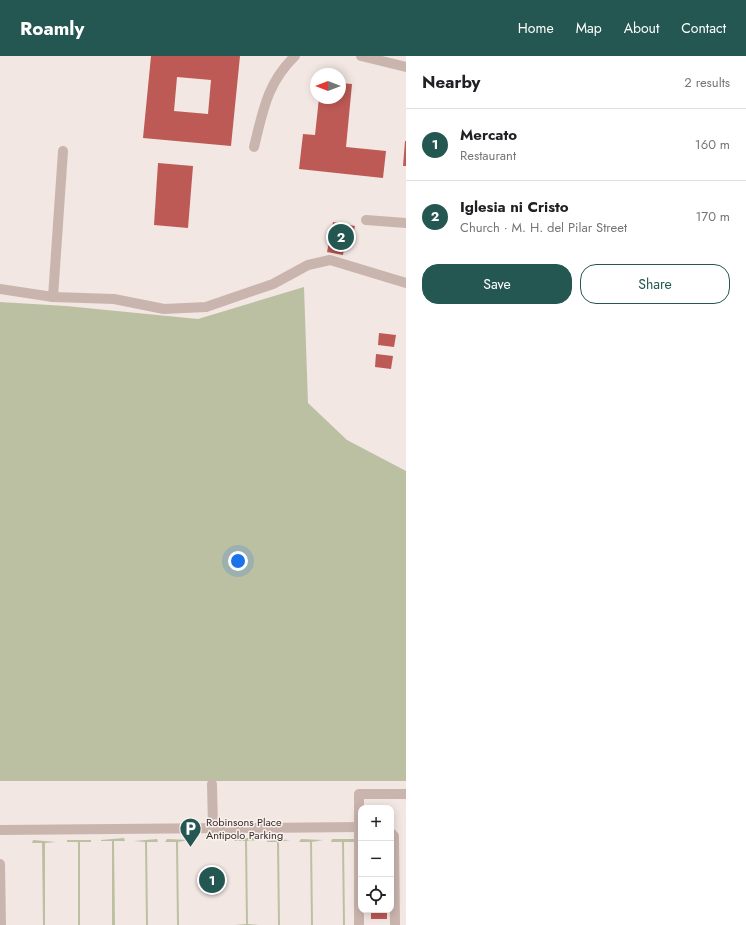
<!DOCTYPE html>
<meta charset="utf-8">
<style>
body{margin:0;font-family:Jost,sans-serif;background:#f2f2f2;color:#202124}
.controls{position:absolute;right:12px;bottom:12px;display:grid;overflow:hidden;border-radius:8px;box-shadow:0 2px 10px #0003}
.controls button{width:36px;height:36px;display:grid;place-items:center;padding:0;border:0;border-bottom:1px solid #e0e0e0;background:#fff;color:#202124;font:20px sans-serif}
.compass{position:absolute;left:310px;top:12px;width:36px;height:36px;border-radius:50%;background:#fff;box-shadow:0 2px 10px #0003;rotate:270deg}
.you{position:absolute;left:238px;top:505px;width:14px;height:14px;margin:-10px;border:3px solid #fff;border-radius:50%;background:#1a73e8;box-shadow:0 0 0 6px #1a73e833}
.badge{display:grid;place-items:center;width:26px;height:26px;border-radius:50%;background:#245751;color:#fff;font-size:13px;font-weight:700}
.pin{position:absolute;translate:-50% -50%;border:2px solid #fff;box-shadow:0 1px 4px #0006}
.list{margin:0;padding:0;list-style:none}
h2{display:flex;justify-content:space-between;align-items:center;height:52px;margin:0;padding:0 16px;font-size:17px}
h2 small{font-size:13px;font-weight:400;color:#757577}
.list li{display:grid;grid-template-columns:26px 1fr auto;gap:12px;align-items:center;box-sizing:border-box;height:72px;padding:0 16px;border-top:1px solid #e0e0e0}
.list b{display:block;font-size:15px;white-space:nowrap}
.list p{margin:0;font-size:13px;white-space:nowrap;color:#757577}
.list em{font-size:13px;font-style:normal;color:#757577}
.actions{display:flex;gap:8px;padding:12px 16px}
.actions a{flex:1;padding:9px 0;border:1px solid #245751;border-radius:16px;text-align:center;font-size:14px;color:#245751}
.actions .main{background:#245751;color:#fff}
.icon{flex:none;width:22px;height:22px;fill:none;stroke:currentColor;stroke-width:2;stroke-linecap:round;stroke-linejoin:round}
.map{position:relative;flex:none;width:406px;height:869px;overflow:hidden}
header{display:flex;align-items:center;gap:24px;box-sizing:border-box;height:56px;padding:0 20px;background:#245751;color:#fff}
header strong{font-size:19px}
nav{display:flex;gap:22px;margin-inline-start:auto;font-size:14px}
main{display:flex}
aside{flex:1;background:#fff}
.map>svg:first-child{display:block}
.green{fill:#bcc0a2}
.building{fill:#bd5a55;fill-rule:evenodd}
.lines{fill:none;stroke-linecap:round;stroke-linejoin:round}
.minor{stroke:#cab5ae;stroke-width:10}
.labels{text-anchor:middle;stroke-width:3;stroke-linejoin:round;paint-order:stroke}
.poi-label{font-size:11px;fill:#392d2c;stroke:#faf2ee;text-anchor:start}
</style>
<header>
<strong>Roamly</strong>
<nav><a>Home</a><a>Map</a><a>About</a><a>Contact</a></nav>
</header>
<main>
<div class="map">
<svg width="406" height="869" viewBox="0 0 406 869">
<rect width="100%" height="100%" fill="#f2e7e2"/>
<g class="green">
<path d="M 304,231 L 308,347 L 347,384 L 406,415 L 406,725 L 0,725 L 0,246 L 66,250 L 198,263 Z"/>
<path d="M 124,782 L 125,785 L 114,785 L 115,869 L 103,869 L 112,869 L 112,785 L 101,785 L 101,784 Z"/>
<path d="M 235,782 L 258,782 L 258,784 L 247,785 L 248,868 L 259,869 L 235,869 L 246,868 L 245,785 L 234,785 Z"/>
<path d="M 157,783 L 158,786 L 147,786 L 148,869 L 146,869 L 145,786 L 134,785 Z"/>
<path d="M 167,783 L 189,784 L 178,786 L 179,869 L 177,869 L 176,786 L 165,786 Z"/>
<path d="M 267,783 L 290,784 L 279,786 L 280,869 L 278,869 L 277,786 L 267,786 Z"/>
<path d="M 301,783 L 323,784 L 312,786 L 313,869 L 311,869 L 310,786 L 299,786 Z"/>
<path d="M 332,783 L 355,783 L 355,786 L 344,786 L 345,869 L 343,869 L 342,786 L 331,786 Z"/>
<path d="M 33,784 L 56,786 L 45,787 L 45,869 L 43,869 L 42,787 L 32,787 Z"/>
<path d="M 67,784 L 91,784 L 91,786 L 80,786 L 80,869 L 78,869 L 78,786 L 67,786 Z"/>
</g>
<g class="building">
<path d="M 151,0 L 240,0 L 231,90 L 143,82 ZM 177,21 L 211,24 L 208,58 L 174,55 Z"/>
<path d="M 340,27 L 352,28 L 346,91 L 386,95 L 383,122 L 299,113 L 303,78 L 315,79 L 319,42 L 340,42 Z"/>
<path d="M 405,85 L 406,85 L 406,110 L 403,110 Z"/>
<path d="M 158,107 L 193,110 L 188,172 L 154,169 Z"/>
<path d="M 333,166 L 355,170 L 350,193 L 344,191 L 343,199 L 327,196 Z"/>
<path d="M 379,277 L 396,279 L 394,291 L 378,289 Z"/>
<path d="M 376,298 L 393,300 L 391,313 L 375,311 Z"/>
<rect x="371" y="854" width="16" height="9"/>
</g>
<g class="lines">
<g class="minor">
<path d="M 361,0 L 406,11"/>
<path d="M 254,91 C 263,55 267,27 295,0"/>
<path d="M 366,164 L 406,167"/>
<path d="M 0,233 L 53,241 L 63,95"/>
<path d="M 53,241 L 114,243 L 164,253 L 206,251 L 273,228 L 308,209 L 330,204 L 406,227"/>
<path d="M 212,728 L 213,772"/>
<path d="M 0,774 L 361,771"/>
<path d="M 391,777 L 394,780 L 395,869"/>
<path d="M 0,808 L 1,869"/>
<path d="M 359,869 L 359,738 L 406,738"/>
</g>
</g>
<defs>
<symbol id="parking-pin" viewBox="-11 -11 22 30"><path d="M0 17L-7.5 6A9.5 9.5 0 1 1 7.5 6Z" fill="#245751" stroke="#faf2ee"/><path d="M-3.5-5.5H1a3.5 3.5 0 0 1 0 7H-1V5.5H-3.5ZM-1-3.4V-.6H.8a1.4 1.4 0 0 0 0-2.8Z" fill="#fff"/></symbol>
</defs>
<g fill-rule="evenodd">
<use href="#parking-pin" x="178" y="760" width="25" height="34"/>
</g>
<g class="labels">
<g class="poi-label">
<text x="206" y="770">Robinsons Place<tspan x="206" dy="13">Antipolo Parking</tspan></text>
</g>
</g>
</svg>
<div class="controls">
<button>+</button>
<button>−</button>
<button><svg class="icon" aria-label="locate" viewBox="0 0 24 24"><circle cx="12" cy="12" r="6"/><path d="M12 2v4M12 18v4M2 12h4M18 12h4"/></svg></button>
</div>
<svg class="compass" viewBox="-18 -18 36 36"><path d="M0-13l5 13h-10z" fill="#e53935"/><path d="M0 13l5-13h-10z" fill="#757577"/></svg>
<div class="you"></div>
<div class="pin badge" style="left:212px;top:824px">1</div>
<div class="pin badge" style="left:341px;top:181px">2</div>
</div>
<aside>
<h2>Nearby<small>2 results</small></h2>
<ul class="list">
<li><span class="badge">1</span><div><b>Mercato</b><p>Restaurant</p></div><em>160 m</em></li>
<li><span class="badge">2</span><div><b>Iglesia ni Cristo</b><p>Church · M. H. del Pilar Street</p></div><em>170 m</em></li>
</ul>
<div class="actions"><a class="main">Save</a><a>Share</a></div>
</aside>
</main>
